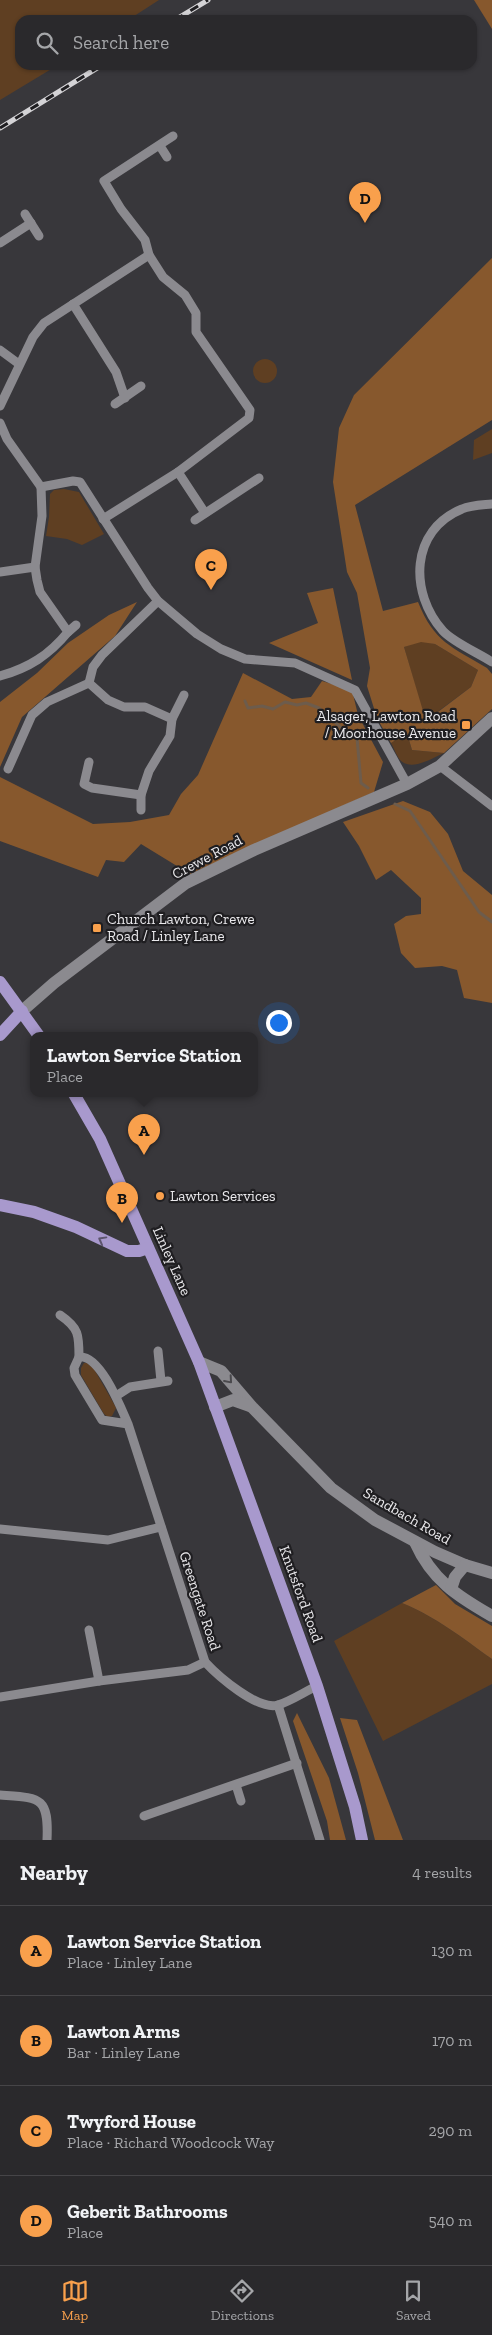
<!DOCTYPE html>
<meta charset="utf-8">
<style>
body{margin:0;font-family:"Zilla Slab",serif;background:#323134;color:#f1f3f6}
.you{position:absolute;left:278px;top:1022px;width:18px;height:18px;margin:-12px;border:4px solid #fff;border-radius:50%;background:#1a73e8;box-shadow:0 0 0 8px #1a73e833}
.badge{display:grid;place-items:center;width:32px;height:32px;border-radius:50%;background:#f9a04c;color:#111;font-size:16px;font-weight:700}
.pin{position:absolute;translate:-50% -41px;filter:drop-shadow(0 1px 2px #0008)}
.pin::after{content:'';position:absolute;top:26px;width:18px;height:15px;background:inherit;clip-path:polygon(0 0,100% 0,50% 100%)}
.popup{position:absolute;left:30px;top:1032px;width:228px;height:65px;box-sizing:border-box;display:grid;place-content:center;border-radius:10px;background:#2a292c;filter:drop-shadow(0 1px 4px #0005);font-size:16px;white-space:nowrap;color:#a5a6a9}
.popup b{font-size:19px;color:#f1f3f6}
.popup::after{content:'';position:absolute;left:50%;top:100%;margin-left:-10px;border:10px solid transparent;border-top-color:#2a292c}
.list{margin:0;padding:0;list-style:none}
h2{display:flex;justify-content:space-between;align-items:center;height:65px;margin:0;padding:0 20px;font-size:21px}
h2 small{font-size:16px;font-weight:400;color:#a5a6a9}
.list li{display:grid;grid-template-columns:32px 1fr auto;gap:15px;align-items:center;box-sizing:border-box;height:90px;padding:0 20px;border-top:1px solid #464548}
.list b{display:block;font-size:19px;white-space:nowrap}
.list p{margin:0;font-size:16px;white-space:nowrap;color:#a5a6a9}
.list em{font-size:16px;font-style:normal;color:#a5a6a9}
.icon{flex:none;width:28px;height:28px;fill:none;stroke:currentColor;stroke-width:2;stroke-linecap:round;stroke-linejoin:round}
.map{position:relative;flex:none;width:492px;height:1840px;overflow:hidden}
.search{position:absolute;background:#2a292c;box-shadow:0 1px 4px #0004;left:15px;right:15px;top:15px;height:55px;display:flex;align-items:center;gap:12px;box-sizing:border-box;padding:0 18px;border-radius:15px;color:#a5a6a9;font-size:19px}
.sheet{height:425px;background:#2a292c}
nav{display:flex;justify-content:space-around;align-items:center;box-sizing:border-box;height:70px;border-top:1px solid #464548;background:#2a292c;font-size:14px;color:#a5a6a9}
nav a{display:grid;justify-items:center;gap:2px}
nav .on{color:#f9a04c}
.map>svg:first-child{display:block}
.green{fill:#5f3f22}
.forest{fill:#87582d;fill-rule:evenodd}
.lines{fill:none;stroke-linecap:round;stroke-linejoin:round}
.stream{stroke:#6d5c4c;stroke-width:3}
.street{stroke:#8b8a8f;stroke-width:9}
.secondary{stroke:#8b8a8f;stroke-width:12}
.primary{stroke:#a899cd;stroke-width:12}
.rail-casing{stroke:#d4d3d6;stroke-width:5}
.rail{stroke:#1f1e21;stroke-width:3;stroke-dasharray:9;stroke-linecap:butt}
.oneway{stroke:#5d556e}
.oneway2{stroke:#4a494d}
.poi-dot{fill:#f9a04c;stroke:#1f1e21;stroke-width:2}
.labels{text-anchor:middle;stroke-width:4.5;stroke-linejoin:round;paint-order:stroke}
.poi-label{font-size:15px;fill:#eae9ec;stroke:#1f1e21;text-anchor:start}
.street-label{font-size:15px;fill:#eae9ec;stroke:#1f1e21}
</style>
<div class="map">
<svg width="492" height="1840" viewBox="0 0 492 1840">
<rect width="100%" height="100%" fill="#38373b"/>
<g class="green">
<path d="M 0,0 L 159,0 L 128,20 L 20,20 L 20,65 L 58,65 L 0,100 Z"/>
<circle cx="265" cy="371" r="12"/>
<path d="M 492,429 L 492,453 L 473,460 L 474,440 Z"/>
<path d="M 64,489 L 79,492 L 104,534 L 82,545 L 67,539 L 46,536 L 49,517 L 50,494 L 54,490 Z"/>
<path d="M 421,641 L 435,644 L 478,670 L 471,687 L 425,721 L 404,647 Z"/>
<path d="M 407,733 L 412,750 L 444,753 C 432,758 413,771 401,761 C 397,757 394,748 391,743 Z"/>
<path d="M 84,1363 L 87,1363 L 94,1369 L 114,1404 L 116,1408 L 112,1416 L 108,1417 L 104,1414 L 81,1375 L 81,1368 Z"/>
<path d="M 402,1603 C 438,1618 461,1637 492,1659 L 492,1684 L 383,1741 L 334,1641 Z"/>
</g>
<g class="forest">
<path d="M 474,0 L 492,0 L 492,29 Z"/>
<path d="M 492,258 L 492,420 L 355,505 L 383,611 L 418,602 C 434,642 452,647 487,668 L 492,674 L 492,709 L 444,753 L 412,750 L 407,733 L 391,743 L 377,718 L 367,686 L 370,668 L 357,593 L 347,572 L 333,482 L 339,428 L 354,395 ZM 421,642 L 435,644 L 478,670 L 471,687 L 426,721 L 404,647 Z"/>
<path d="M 333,588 L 352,680 L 269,643 L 318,623 L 307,593 Z"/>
<path d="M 137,602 L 115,636 L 22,717 L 0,767 L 0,702 L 37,673 L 68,643 L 109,615 Z"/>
<path d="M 243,673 L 292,699 L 311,697 L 322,681 L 352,690 L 358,715 L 383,762 L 374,792 L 190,874 L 141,844 L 124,862 L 106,860 L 98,877 L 0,841 L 0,777 L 93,824 L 130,822 L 169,815 L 181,794 L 198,775 Z"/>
<path d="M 403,801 L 430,812 L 448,834 L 463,871 L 492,895 L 492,1003 L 464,998 L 457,970 L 442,966 L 415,968 L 401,953 L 394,924 L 406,916 L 421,914 L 421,898 L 391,870 L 376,880 L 359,846 L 343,822 Z"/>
<path d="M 436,1585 L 455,1604 L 492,1626 L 492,1659 C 461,1637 438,1618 402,1603 Z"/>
<path d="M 297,1713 L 329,1778 L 346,1840 L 330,1840 L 327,1821 L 293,1721 Z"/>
<path d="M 340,1718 L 357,1720 L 403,1840 L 375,1840 L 358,1773 Z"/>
</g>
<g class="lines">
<g class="stream">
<path d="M 245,701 L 248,708 L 262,706 L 273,709 L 285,702 L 297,705 L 306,703 L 319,708 L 346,732 L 357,738 L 361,783 L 368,788"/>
<path d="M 395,804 L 410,811 L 479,912 L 492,922"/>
</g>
<g class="street">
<path d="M 160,146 L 167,157"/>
<path d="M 25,214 L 39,236"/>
<path d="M 0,243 L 31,223"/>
<path d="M 73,304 L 116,372 L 125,398"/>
<path d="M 0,350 L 19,364"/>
<path d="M 115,404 L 141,386"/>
<path d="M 0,406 L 33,337 L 44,323 L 149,255"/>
<path d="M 0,423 L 7,439 L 41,487 L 73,481 L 80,482 L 148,588 L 158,601 L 197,634 L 221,649 L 245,659 L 295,663 L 355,690 L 407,784"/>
<path d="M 178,472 L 205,513"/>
<path d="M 492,504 C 482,505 471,505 462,509 C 410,530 409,593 443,631 C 453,642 478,653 492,662"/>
<path d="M 103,519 L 178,472 L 249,418 L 250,410 L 196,332 L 196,313 L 185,295 L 163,277 L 149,255 L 145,240 L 121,209 L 104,181 L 173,136"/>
<path d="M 195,520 L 259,478"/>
<path d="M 0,572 L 35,567"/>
<path d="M 68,632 L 76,625"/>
<path d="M 0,676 C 29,668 49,655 68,632 L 40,592 L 37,580 L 35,567 L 42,516 L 41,487"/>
<path d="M 172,719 L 184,695"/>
<path d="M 89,762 L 84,784 L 92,788 L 141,795"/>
<path d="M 440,766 L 492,806"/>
<path d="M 8,769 L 32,715 L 47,702 L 89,683"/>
<path d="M 141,810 L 141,795 L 149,771 L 170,736 L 172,719 L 145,707 L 124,707 L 108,700 L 89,683 L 93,667 L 102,655 L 158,601"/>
<path d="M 60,1315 C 79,1328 79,1335 79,1357"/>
<path d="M 158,1351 L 161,1381"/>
<path d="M 116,1396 L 130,1387 L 168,1381"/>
<path d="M 128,1424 L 102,1420 L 75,1375 L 74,1368 L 79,1357 C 100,1354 121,1408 128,1424 L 205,1662 C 218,1676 258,1711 278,1705 C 291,1701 304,1692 317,1686"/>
<path d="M 0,1529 L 108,1540 L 161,1527"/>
<path d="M 89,1630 L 99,1681"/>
<path d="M 0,1697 L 99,1681 L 188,1670 L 205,1662"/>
<path d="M 278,1705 L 320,1840"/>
<path d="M 236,1785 L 241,1801"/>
<path d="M 0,1795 C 40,1798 49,1796 47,1840"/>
<path d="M 144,1816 L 297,1763"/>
</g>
<g class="secondary">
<path d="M 22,1011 L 54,983 L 186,883 L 254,850 L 407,784 L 440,766 L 492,718"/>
<path d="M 199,1362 L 221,1371 L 252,1407 L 331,1488 L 375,1520 L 435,1552 L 465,1565 L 492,1573"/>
<path d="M 215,1407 L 233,1400 L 250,1406"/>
<path d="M 415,1542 C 432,1580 457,1596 492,1616"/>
<path d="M 451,1589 L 455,1577 L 465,1565"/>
</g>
<g class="primary">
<path d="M 0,982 L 39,1036"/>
<path d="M 0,1035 L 22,1011"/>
<path d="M 74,1094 L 100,1139 L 199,1362 L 317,1686 L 355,1807 L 362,1840"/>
<path d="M 0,1205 L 34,1212 L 76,1227 L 127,1251 L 139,1251 L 148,1248"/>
</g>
<defs>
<g id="rail">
<path d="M 175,20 L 208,0"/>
<path d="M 0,128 L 102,65"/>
</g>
</defs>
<use href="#rail" class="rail-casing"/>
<use href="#rail" class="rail"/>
</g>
<defs><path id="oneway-chevron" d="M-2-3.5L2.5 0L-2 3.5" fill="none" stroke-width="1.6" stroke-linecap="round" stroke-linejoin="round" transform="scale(1.25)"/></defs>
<use class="oneway" href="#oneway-chevron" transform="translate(102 1240) rotate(-151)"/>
<use class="oneway2" href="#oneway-chevron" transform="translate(229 1380) rotate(49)"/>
<g class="poi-dot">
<rect x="461" y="720" width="10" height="10" rx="2.5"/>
<rect x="92" y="923" width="10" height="10" rx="2.5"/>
<circle cx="160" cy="1196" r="5"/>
</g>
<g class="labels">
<g class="poi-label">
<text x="456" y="721" text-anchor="end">Alsager, Lawton Road<tspan x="456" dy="17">/ Moorhouse Avenue</tspan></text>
<text x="107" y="924">Church Lawton, Crewe<tspan x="107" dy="17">Road / Linley Lane</tspan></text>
<text x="170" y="1201">Lawton Services</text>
</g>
<g class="street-label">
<text transform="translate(207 857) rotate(-28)" y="5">Crewe Road</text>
<text transform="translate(172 1261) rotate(66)" y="5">Linley Lane</text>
<text transform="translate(407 1516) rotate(30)" y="5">Sandbach Road</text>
<text transform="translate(301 1594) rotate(70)" y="5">Knutsford Road</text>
<text transform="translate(200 1601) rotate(72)" y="5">Greengate Road</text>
</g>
</g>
</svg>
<div class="you"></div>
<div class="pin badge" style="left:144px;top:1155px">A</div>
<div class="popup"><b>Lawton Service Station</b>Place</div>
<div class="pin badge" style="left:122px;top:1223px">B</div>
<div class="pin badge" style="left:211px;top:590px">C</div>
<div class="pin badge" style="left:365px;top:223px">D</div>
<div class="search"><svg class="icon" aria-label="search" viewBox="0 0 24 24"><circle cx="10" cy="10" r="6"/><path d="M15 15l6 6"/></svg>Search here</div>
</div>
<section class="sheet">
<h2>Nearby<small>4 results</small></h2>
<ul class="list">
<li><span class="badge">A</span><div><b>Lawton Service Station</b><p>Place · Linley Lane</p></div><em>130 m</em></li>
<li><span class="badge">B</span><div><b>Lawton Arms</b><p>Bar · Linley Lane</p></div><em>170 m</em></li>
<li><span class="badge">C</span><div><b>Twyford House</b><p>Place · Richard Woodcock Way</p></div><em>290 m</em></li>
<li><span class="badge">D</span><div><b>Geberit Bathrooms</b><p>Place</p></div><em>540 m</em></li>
</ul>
</section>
<nav>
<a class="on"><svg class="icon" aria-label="map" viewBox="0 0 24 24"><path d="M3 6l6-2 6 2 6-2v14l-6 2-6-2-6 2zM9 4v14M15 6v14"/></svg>Map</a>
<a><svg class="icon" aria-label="directions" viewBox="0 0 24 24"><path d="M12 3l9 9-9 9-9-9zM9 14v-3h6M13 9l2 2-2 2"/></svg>Directions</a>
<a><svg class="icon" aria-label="saved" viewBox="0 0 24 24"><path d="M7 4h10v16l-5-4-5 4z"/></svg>Saved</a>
</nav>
